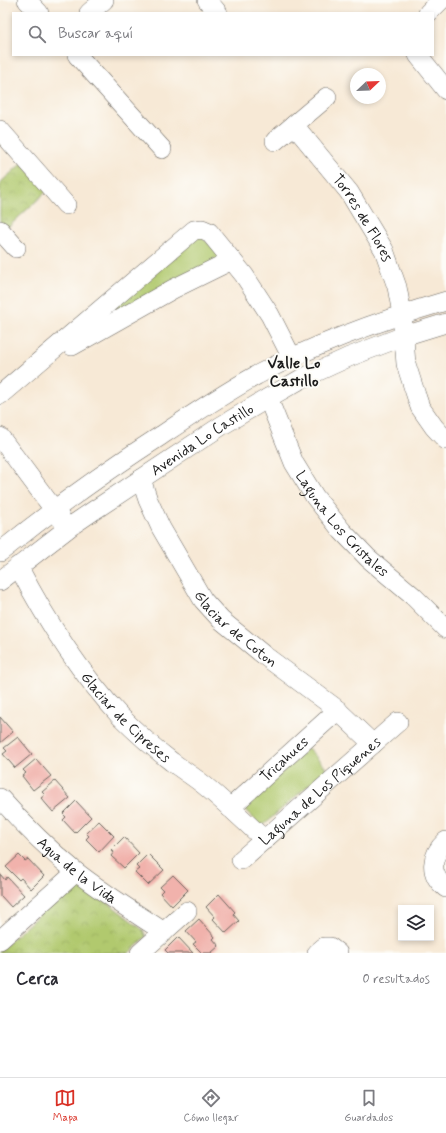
<!DOCTYPE html>
<html lang="es">
<meta charset="utf-8">
<style>
body{margin:0;font-family:Mynerve,sans-serif;background:#f2f2f3;color:#2b2b33}
.controls{position:absolute;right:12px;bottom:12px;display:grid;overflow:hidden;border-radius:0px;box-shadow:0 2px 6px #0003}
.controls button{width:36px;height:36px;display:grid;place-items:center;padding:0;border:0;border-bottom:1px solid #e1e1e2;background:#fff;color:#2b2b33;font:20px sans-serif}
.compass{position:absolute;left:350px;top:68px;width:36px;height:36px;border-radius:50%;background:#fff;box-shadow:0 2px 6px #0003;rotate:67deg}
.list{margin:0;padding:0;list-style:none}
h2{display:flex;justify-content:space-between;align-items:center;height:52px;margin:0;padding:0 16px;font-size:17px}
h2 small{font-size:13px;font-weight:400;color:#7c7c81}
.icon{flex:none;width:22px;height:22px;fill:none;stroke:currentColor;stroke-width:2;stroke-linecap:round;stroke-linejoin:round}
.map{position:relative;flex:none;width:446px;height:953px;overflow:hidden}
.search{position:absolute;background:#fff;box-shadow:0 2px 6px #0003;left:12px;right:12px;top:12px;height:44px;display:flex;align-items:center;gap:10px;box-sizing:border-box;padding:0 14px;border-radius:0px;color:#7c7c81;font-size:15px}
.sheet{height:124px;background:#fff}
nav{display:flex;justify-content:space-around;align-items:center;box-sizing:border-box;height:56px;border-top:1px solid #e1e1e2;background:#fff;font-size:11px;color:#7c7c81}
nav a{display:grid;justify-items:center;gap:2px}
nav .on{color:#d93025}
.map>svg:first-child{display:block}
.grass{fill:#b1c96e;stroke:#667245}
.park{fill:url(#park-crowns);stroke:#667245}
.building{fill:#f1b2ac}
.lines{fill:none;stroke-linecap:round;stroke-linejoin:round}
.minor-casing{stroke:#69645d;stroke-width:20}
.minor{stroke:#fff;stroke-width:19}
.labels{text-anchor:middle;stroke-width:4;stroke-linejoin:round;paint-order:stroke}
.street-label{font-size:15px;fill:#1c1c1c;stroke:#fdfcf7}
.neighbourhood-label{font-size:16px;font-weight:bold;fill:#1c1c1c;stroke:#fdfcf7}
</style>
<div class="map">
<svg width="446" height="953" viewBox="0 0 446 953">
<defs>
<pattern id="park-crowns" width="20" height="18" patternUnits="userSpaceOnUse"><rect width="20" height="18" fill="#b1c96e"/><path d="M2 6a3 3 0 1 1 6 0M12 15a3 3 0 1 1 6 0" fill="none" stroke="#98ac5f"/></pattern>
</defs>
<rect width="100%" height="100%" fill="#fdfcf7"/>
<filter id="ink" filterUnits="userSpaceOnUse"><feTurbulence type="fractalNoise" baseFrequency=".025" numOctaves="2"/><feDisplacementMap in="SourceGraphic" scale="8" xChannelSelector="R" yChannelSelector="G"/><feConvolveMatrix kernelMatrix="1 2 1 2 8 2 1 2 1" color-interpolation-filters="sRGB"/></filter>
<filter id="wash" filterUnits="userSpaceOnUse"><feTurbulence type="fractalNoise" baseFrequency=".012" numOctaves="4" result="noise"/><feDisplacementMap in="SourceGraphic" scale="16" xChannelSelector="R" yChannelSelector="G"/><feGaussianBlur stdDeviation="0.9" result="paint"/><feColorMatrix in="noise" values="0 0 0 0 0 0 0 0 0 0 0 0 0 0 0 0 0 1.4 0 .05"/><feComposite in="paint" operator="in"/></filter>
<g filter="url(#wash)">
<rect width="100%" height="100%" fill="#f7e9d6"/>
<g class="grass">
<path d="M 194,237 L 202,237 L 225,259 L 82,333 Z"/>
<path d="M 308,748 L 327,769 L 261,827 L 243,806 Z"/>
</g>
<g class="park">
<path d="M 22,163 L 47,191 L 6,229 L 0,222 L 0,183 Z"/>
<path d="M 83,883 L 143,930 L 146,937 L 129,953 L 0,953 L 0,950 L 73,884 Z"/>
</g>
<g id="blocks">
<g class="building">
<path d="M 0,717 L 13,732 L 0,743 Z"/>
<path d="M 18,737 L 32,754 L 15,768 L 3,754 L 7,751 L 4,748 Z"/>
<path d="M 36,759 L 51,776 L 33,790 L 22,776 L 26,773 L 23,770 Z"/>
<path d="M 55,781 L 70,798 L 53,812 L 41,798 L 45,795 L 42,792 Z"/>
<path d="M 76,801 L 91,817 L 75,833 L 63,820 L 66,817 L 63,814 Z"/>
<path d="M 99,821 L 114,836 L 99,852 L 86,839 L 89,836 L 86,833 Z"/>
<path d="M 124,837 L 139,853 L 124,868 L 111,856 L 114,852 L 111,850 Z"/>
<path d="M 148,854 L 164,870 L 148,885 L 135,872 L 139,869 L 136,866 Z"/>
<path d="M 19,855 L 25,861 L 28,859 L 44,876 L 31,889 L 21,878 L 19,880 L 6,867 Z"/>
<path d="M 0,874 L 5,880 L 7,877 L 24,895 L 11,907 L 1,896 L 0,897 Z"/>
<path d="M 173,875 L 188,890 L 172,906 L 160,893 L 163,890 L 160,887 Z"/>
<path d="M 219,894 L 235,912 L 233,914 L 239,921 L 226,933 L 213,919 L 215,917 L 206,907 Z"/>
<path d="M 199,919 L 215,937 L 213,939 L 219,946 L 211,953 L 202,953 L 193,944 L 196,942 L 186,931 Z"/>
<path d="M 178,937 L 193,953 L 168,953 L 165,950 Z"/>
</g>
</g>
</g>
<g filter="url(#ink)">
<use href="#blocks" fill-opacity="0" stroke="#69645d" stroke-width="1"/>
<g class="lines">
<defs>
<g id="minor">
<path d="M 27,0 L 39,13"/>
<path d="M 207,0 L 218,13"/>
<path d="M 89,13 L 104,0"/>
<path d="M 428,13 L 441,0"/>
<path d="M 77,55 L 162,149"/>
<path d="M 418,55 L 446,90"/>
<path id="s1" d="M 294,125 L 349,192 L 384,250 L 397,287 L 402,314 L 406,364 L 414,389 L 420,407 L 434,427 L 446,440"/>
<path d="M 0,130 L 66,205"/>
<path d="M 275,141 L 327,97"/>
<path d="M 0,230 L 16,248"/>
<path d="M 72,346 L 173,289 L 232,260"/>
<path d="M 0,395 L 194,230 L 202,229 L 209,232 L 244,275 L 270,315 L 292,358"/>
<path id="s2" d="M 268,398 L 294,463 L 315,497 L 342,531 L 368,558 L 413,596 L 446,629"/>
<path d="M 0,437 L 61,519"/>
<path id="s3" d="M 141,479 L 148,500 L 161,528 L 203,600 L 221,620 L 265,656 L 334,707 L 373,744"/>
<path d="M 0,552 C 52,510 106,471 162,435 C 193,414 225,393 257,375 C 317,343 381,320 446,301"/>
<path id="s4" d="M 18,566 C 46,620 79,672 120,716 C 136,732 154,748 172,762 C 183,770 194,777 204,785 C 225,802 245,822 265,840"/>
<path id="s5" d="M 0,581 L 71,526 L 93,511 L 221,426 L 268,398 L 301,379 L 349,357 L 404,336 L 446,323"/>
<path id="s6" d="M 0,798 C 23,824 48,849 75,871 C 103,893 134,912 164,932"/>
<path id="s7" d="M 230,808 L 338,710"/>
<path d="M 446,841 C 431,855 428,874 446,888"/>
<path id="s8" d="M 241,860 L 398,722"/>
<path d="M 0,940 L 76,872"/>
<path d="M 140,953 L 187,911"/>
<path d="M 317,953 L 324,947 L 330,947 L 338,953"/>
</g>
</defs>
<use href="#minor" class="minor-casing"/>
<use href="#minor" class="minor"/>
</g>
</g>
<g class="labels">
<g class="street-label">
<text dy="5" stroke="none"><textPath href="#s1" startOffset="116">Torres de Flores</textPath></text>
<text dy="5" stroke="none"><textPath href="#s5" startOffset="247">Avenida Lo Castillo</textPath></text>
<text dy="5" stroke="none"><textPath href="#s2" startOffset="148">Laguna Los Cristales</textPath></text>
<text dy="5" stroke="none"><textPath href="#s3" startOffset="180">Glaciar de Coton</textPath></text>
<text dy="5" stroke="none"><textPath href="#s4" startOffset="187">Glaciar de Cipreses</textPath></text>
<text dy="5" stroke="none"><textPath href="#s7" startOffset="73">Tricahues</textPath></text>
<text dy="5" stroke="none"><textPath href="#s8" startOffset="105">Laguna de Los Piquenes</textPath></text>
<text dy="5" stroke="none"><textPath href="#s6" startOffset="106">Agua de la Vida</textPath></text>
</g>
<g class="neighbourhood-label">
<text x="294" y="368">Valle Lo<tspan x="294" dy="18">Castillo</tspan></text>
</g>
</g>
</svg>
<div class="controls">
<button><svg class="icon" aria-label="layers" viewBox="0 0 24 24"><path d="M12 4l9 5-9 5-9-5zM3 14l9 5 9-5"/></svg></button>
</div>
<svg class="compass" viewBox="-18 -18 36 36"><path d="M0-13l5 13h-10z" fill="#e53935"/><path d="M0 13l5-13h-10z" fill="#7c7c81"/></svg>
<div class="search"><svg class="icon" aria-label="search" viewBox="0 0 24 24"><circle cx="10" cy="10" r="6"/><path d="M15 15l6 6"/></svg>Buscar aquí</div>
</div>
<section class="sheet">
<h2>Cerca<small>0 resultados</small></h2>
<ul class="list">
</ul>
</section>
<nav>
<a class="on"><svg class="icon" aria-label="map" viewBox="0 0 24 24"><path d="M3 6l6-2 6 2 6-2v14l-6 2-6-2-6 2zM9 4v14M15 6v14"/></svg>Mapa</a>
<a><svg class="icon" aria-label="directions" viewBox="0 0 24 24"><path d="M12 3l9 9-9 9-9-9zM9 14v-3h6M13 9l2 2-2 2"/></svg>Cómo llegar</a>
<a><svg class="icon" aria-label="saved" viewBox="0 0 24 24"><path d="M7 4h10v16l-5-4-5 4z"/></svg>Guardados</a>
</nav>
